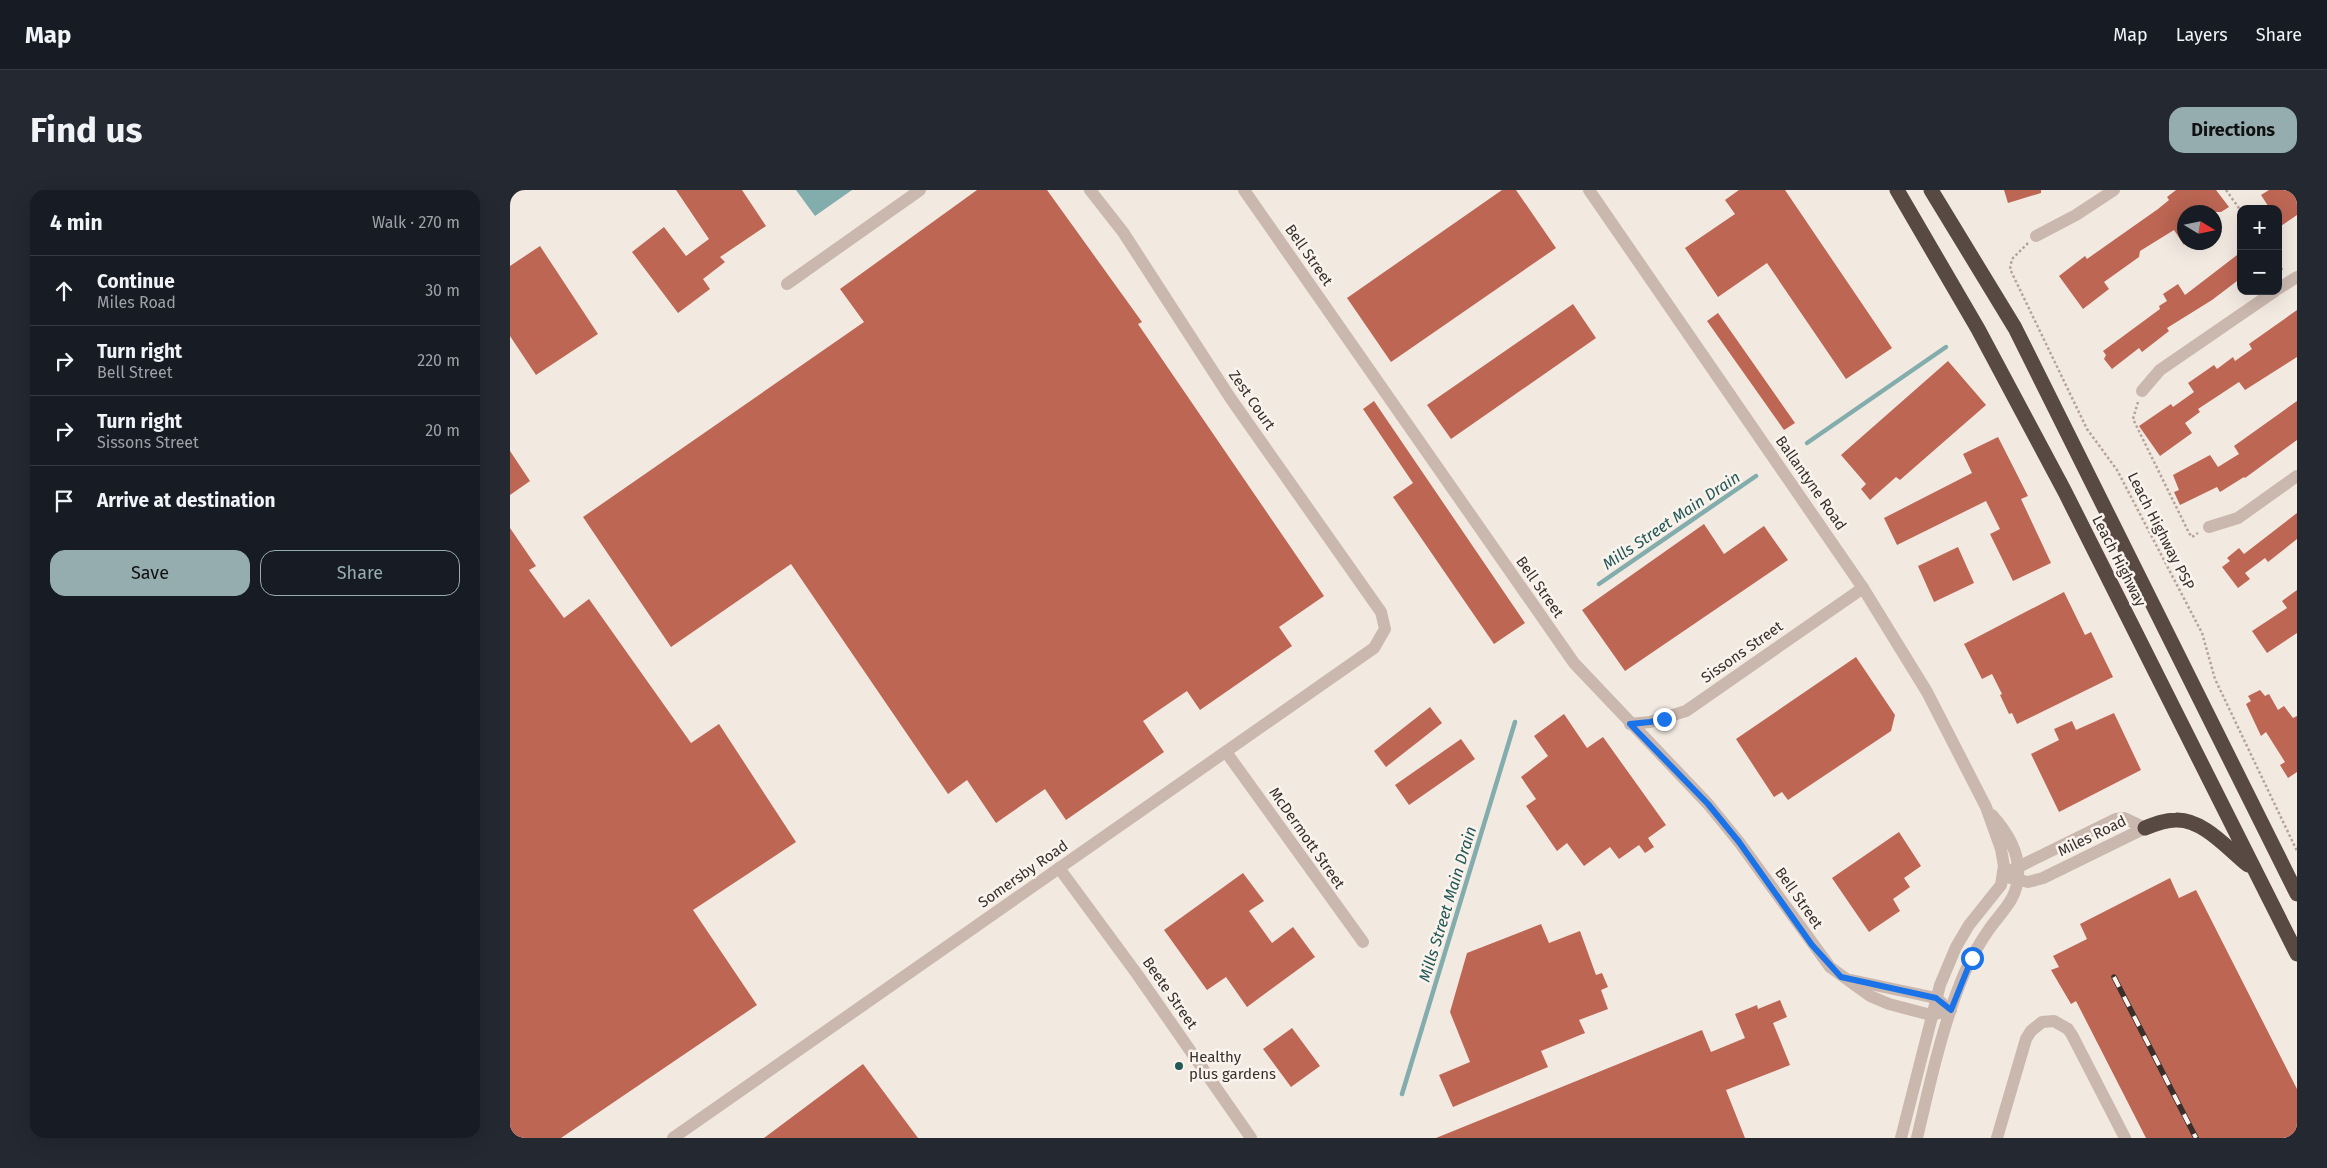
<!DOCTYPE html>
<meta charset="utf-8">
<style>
body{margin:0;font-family:"Fira Sans",sans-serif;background:#242831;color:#f1f3f6}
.controls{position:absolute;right:15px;top:15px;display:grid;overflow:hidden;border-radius:10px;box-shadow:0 5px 20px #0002}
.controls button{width:45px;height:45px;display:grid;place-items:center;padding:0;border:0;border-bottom:1px solid #363941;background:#171b24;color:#f1f3f6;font:25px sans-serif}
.compass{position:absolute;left:1667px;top:15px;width:45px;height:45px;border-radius:50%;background:#171b24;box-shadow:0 5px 20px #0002;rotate:100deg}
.stop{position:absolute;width:15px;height:15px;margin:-11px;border:4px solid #1a73e8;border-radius:50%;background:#fff}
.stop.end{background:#1a73e8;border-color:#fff;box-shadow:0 1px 5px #0008}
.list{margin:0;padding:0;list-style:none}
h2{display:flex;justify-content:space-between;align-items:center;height:65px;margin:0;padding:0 20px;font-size:21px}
h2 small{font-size:16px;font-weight:400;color:#9ea1a6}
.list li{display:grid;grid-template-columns:32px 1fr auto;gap:15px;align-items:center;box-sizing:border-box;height:70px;padding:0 20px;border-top:1px solid #363941}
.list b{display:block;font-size:19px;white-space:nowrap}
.list p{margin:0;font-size:16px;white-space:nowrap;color:#9ea1a6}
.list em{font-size:16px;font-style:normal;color:#9ea1a6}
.actions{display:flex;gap:10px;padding:15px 20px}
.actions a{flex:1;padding:11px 0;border:1px solid #95adae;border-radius:15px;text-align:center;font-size:18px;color:#95adae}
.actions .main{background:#95adae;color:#111}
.icon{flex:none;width:28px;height:28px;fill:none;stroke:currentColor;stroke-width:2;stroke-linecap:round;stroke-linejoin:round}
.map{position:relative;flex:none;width:1787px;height:948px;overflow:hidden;border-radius:15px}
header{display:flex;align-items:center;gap:30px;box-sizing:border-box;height:70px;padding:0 25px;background:#171b24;border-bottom:1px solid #363941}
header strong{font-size:24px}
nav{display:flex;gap:28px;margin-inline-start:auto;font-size:18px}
.intro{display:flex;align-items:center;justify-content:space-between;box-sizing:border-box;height:120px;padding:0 30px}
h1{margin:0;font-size:35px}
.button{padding:12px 22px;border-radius:15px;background:#95adae;color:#111;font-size:18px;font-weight:700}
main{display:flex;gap:30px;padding:0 30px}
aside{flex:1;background:#171b24;border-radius:15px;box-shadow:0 5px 20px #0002}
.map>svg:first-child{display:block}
.water{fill:#82adac}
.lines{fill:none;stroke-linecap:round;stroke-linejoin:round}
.stream{stroke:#82adac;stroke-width:4.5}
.building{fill:#bd6654}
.path{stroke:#b5a298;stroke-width:2.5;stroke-dasharray:2.5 2.5;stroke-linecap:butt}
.minor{stroke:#cab8ae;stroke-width:12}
.highway{stroke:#594943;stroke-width:15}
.rail-casing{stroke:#392f2b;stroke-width:5.5}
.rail{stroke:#f9f3ee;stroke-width:4;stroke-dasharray:11;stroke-linecap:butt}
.route{stroke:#1a73e8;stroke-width:6}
.poi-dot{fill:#245857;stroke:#f9f3ee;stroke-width:2}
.labels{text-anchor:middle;stroke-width:5;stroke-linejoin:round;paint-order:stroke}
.street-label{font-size:15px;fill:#392f2b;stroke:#f9f3ee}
.poi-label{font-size:15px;fill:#392f2b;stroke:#f9f3ee;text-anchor:start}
.water-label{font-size:16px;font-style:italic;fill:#245857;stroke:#f9f3ee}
</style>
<header>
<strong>Map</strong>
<nav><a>Map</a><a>Layers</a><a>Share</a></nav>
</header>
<div class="intro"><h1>Find us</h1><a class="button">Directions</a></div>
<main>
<aside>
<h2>4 min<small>Walk · 270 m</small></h2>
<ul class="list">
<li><svg class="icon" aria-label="ahead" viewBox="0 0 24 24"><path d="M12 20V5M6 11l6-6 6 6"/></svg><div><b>Continue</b><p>Miles Road</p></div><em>30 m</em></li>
<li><svg class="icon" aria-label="right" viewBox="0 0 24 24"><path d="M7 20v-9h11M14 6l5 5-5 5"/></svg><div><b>Turn right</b><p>Bell Street</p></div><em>220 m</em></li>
<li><svg class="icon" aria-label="right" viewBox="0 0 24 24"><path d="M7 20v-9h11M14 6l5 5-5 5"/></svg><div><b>Turn right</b><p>Sissons Street</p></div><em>20 m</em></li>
<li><svg class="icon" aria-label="arrive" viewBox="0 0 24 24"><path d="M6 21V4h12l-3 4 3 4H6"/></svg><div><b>Arrive at destination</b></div></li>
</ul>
<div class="actions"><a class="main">Save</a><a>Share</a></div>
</aside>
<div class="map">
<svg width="1787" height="948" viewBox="0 0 1787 948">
<rect width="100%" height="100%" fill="#f2e9e1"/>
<path class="water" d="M 286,0 L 342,0 L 305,26 Z"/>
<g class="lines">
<g class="stream">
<path d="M 1297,253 L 1436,157"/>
<path d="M 1089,394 L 1246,286"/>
<path d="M 892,904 L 1005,532"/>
</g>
</g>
<g class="building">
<path d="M 166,0 L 232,0 L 256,36 L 210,67 L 215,72 L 193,89 L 200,99 L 168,123 L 122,62 L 154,37 L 176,66 L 199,49 Z"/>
<path d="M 467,0 L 537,0 L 632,132 L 628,134 L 814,406 L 769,437 L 782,456 L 690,520 L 677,501 L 633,531 L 654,562 L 556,630 L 535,599 L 486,633 L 457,590 L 438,604 L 281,374 L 161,457 L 73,327 L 354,132 L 330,99 Z"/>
<path d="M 992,0 L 1006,0 L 1046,58 L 881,172 L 837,108 Z"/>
<path d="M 1229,0 L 1275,0 L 1382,158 L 1336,189 L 1257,73 L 1208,107 L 1175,58 L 1225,24 L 1215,10 Z"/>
<path d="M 1494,0 L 1531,0 L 1531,3 L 1498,13 Z"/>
<path d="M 1666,0 L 1706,0 L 1719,17 L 1711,22 L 1674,22 L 1674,55 L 1664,40 L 1630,61 L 1629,67 L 1594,92 L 1599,99 L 1573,119 L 1549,86 L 1575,66 L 1577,69 L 1648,19 L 1659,10 L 1657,7 Z"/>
<path d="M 1759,0 L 1787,0 L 1787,25 L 1768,38 L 1768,19 L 1760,19 L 1751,5 Z"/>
<path d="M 30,56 L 88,144 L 26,185 L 0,146 L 0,76 Z"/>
<path d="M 1731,62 L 1731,88 L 1702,110 L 1657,138 L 1659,141 L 1632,162 L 1629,158 L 1602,179 L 1594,169 L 1596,165 L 1593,161 L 1650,119 L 1649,116 L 1657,111 L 1653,104 L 1668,94 L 1675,105 Z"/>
<path d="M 1063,114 L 1086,148 L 941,249 L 917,215 Z"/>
<path d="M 1787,120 L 1787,167 L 1735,200 L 1729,192 L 1688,219 L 1690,222 L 1675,233 L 1682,243 L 1650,266 L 1629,236 L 1661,214 L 1663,217 L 1684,202 L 1678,193 L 1704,175 L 1707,179 L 1723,167 L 1725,171 L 1742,159 L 1739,154 Z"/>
<path d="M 1208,123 L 1285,233 L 1274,240 L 1197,131 Z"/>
<path d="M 1438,171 L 1476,215 L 1390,290 L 1386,287 L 1360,310 L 1351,299 L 1356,294 L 1331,265 Z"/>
<path d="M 864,211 L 1015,433 L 984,454 L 883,307 L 903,293 L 853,219 Z"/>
<path d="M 1787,211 L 1787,250 L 1735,288 L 1734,287 L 1710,302 L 1707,297 L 1670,315 L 1664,302 L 1669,300 L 1663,285 L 1700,265 L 1708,277 L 1729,264 L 1724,256 Z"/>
<path d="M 1488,247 L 1518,306 L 1511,309 L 1541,373 L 1503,391 L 1480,344 L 1490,339 L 1476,311 L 1387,355 L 1374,328 L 1462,283 L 1453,264 Z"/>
<path d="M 0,261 L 20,291 L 0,305 Z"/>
<path d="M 1787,323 L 1787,349 L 1758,372 L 1755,368 L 1735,383 L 1740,389 L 1728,398 L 1712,377 L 1720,371 L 1717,368 L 1729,358 L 1734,364 Z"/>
<path d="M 1194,334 L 1214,364 L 1254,336 L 1278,370 L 1115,481 L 1072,420 Z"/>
<path d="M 0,338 L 26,376 L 19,380 L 54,428 L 79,409 L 181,553 L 209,534 L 286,652 L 183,720 L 247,815 L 51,948 L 0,948 Z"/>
<path d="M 1448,357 L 1464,393 L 1424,412 L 1408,376 Z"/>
<path d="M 1787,400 L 1787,443 L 1757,463 L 1742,441 L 1777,418 L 1772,411 Z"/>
<path d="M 1554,402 L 1575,445 L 1581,442 L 1603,487 L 1507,534 L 1502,523 L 1499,524 L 1490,505 L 1492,504 L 1482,484 L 1472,489 L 1454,454 Z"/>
<path d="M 1346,467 L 1385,525 L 1381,541 L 1278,610 L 1272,602 L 1264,607 L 1226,549 Z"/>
<path d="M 1750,500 L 1755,506 L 1759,504 L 1768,520 L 1774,516 L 1783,528 L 1787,526 L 1787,582 L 1778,588 L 1770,575 L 1775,572 L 1756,542 L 1751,546 L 1736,514 L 1741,511 L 1738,506 Z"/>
<path d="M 920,517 L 932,533 L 876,577 L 864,561 Z"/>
<path d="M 1604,523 L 1631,580 L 1549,622 L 1521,564 L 1549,550 L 1544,539 L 1562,531 L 1566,540 Z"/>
<path d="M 1054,524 L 1077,558 L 1093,547 L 1156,635 L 1138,648 L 1144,657 L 1135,663 L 1129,655 L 1109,669 L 1100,657 L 1074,676 L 1057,653 L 1047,661 L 1016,616 L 1026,609 L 1011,587 L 1038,566 L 1024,546 Z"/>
<path d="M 951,549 L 965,569 L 899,615 L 885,595 Z"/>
<path d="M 1389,642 L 1411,676 L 1394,688 L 1400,697 L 1383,709 L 1390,721 L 1359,742 L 1322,688 Z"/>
<path d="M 733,683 L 754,711 L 739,721 L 762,753 L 783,737 L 805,767 L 737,817 L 716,787 L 697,800 L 654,740 Z"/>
<path d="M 1660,688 L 1669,708 L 1686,700 L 1787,899 L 1787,948 L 1636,948 L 1566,811 L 1561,814 L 1541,780 L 1549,777 L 1543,766 L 1577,749 L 1570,734 Z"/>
<path d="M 1031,734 L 1039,753 L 1070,741 L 1086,785 L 1092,783 L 1098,797 L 1091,800 L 1098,819 L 1069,830 L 1075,843 L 1031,861 L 1038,877 L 943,917 L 929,885 L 960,872 L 940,822 L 957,763 Z"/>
<path d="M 1270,810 L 1277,827 L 1263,833 L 1280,875 L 1216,900 L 1235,948 L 926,948 L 1192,840 L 1201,862 L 1235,848 L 1225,824 L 1247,815 L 1248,819 Z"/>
<path d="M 782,838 L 810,876 L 781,897 L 753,859 Z"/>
<path d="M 353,874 L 408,948 L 254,948 Z"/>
</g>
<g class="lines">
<g class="path">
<path d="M 1716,0 L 1731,21"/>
<path d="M 1518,53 L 1502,69 L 1500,79 L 1577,239 L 1607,280 L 1692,443 L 1705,489 L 1787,661"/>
<path d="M 1768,74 L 1773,81"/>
<path d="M 1628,212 L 1623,229 L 1679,343 L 1682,347 L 1688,343"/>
</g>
<g class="minor">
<path d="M 734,0 L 1064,473 L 1198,614 L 1229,652 L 1320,777 L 1360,806 L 1379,814 L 1421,825 L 1441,820"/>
<path d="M 1079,0 L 1353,398 L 1417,502 L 1476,617 L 1491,659 L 1494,676 L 1491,695 L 1459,735 L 1446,757 L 1430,795 L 1391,948"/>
<path d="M 1526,46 L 1566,25 L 1604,0"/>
<path d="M 277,94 L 410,0"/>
<path d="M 1768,99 L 1787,87"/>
<path d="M 1632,201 L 1650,180 L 1765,101"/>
<path d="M 1699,337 L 1728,328 L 1787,286"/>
<path d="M 1120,534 L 1140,532 L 1176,521 L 1353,398"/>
<path d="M 716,562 L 853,752"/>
<path d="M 549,678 L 627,784 L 741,948"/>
<path d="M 1502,680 L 1606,629 L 1614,628 L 1635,638"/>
<path d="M 1500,688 L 1518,692 L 1533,688 L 1635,638"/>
<path d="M 1341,790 L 1426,808 L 1432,813"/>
<path d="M 163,948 L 864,458 L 875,439 L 871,422 L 721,209 L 613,42 L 580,0"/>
<path d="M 1407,948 C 1420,893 1432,836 1454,784 C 1461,768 1470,752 1480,738 C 1493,720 1507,709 1508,686 C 1510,662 1497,642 1482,625"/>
<path d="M 1487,948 L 1516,849 L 1521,841 L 1532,832 L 1544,831 L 1558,839 L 1562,845 L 1615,948"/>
</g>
<g class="highway">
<path d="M 1387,0 L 1468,139 L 1555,302 L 1787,764"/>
<path d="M 1421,0 L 1505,138 L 1787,704"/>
<path d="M 1635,638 C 1645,634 1655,630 1666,630 C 1693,629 1718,659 1738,675"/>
</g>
<defs>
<path id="rail" d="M 1604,787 L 1686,948"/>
</defs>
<use href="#rail" class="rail-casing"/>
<use href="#rail" class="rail"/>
</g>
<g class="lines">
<path class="route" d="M 1154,529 L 1140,532 L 1120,534 L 1198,614 L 1229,652 L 1302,755 L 1331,787 L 1426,808 L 1441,820 L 1462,768"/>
</g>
<circle class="poi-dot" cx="669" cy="876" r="5"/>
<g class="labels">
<g class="street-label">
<text transform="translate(799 65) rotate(55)" y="5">Bell Street</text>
<text transform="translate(742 210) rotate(55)" y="5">Zest Court</text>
<text transform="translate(1301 293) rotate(55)" y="5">Ballantyne Road</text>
<text transform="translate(1651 341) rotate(63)" y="5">Leach Highway PSP</text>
<text transform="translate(1609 371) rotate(63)" y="5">Leach Highway</text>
<text transform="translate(1030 397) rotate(55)" y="5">Bell Street</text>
<text transform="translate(1232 462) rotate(-35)" y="5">Sissons Street</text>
<text transform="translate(1582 646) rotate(-26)" y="5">Miles Road</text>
<text transform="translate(797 648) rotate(55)" y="5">McDermott Street</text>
<text transform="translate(513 684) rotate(-35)" y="5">Somersby Road</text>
<text transform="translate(1289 708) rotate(55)" y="5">Bell Street</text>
<text transform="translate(660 803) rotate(55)" y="5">Beete Street</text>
</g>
<g class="poi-label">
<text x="679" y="872">Healthy<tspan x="679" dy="17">plus gardens</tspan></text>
</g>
<g class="water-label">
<text transform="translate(1161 330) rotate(-34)" y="6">Mills Street Main Drain</text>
<text transform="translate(937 714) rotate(-73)" y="6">Mills Street Main Drain</text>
</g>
</g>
</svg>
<div class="controls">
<button>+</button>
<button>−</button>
</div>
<svg class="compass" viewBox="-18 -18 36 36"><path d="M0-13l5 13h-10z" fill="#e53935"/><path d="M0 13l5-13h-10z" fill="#9ea1a6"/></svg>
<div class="stop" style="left:1462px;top:768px"></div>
<div class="stop end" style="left:1154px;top:529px"></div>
</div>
</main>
